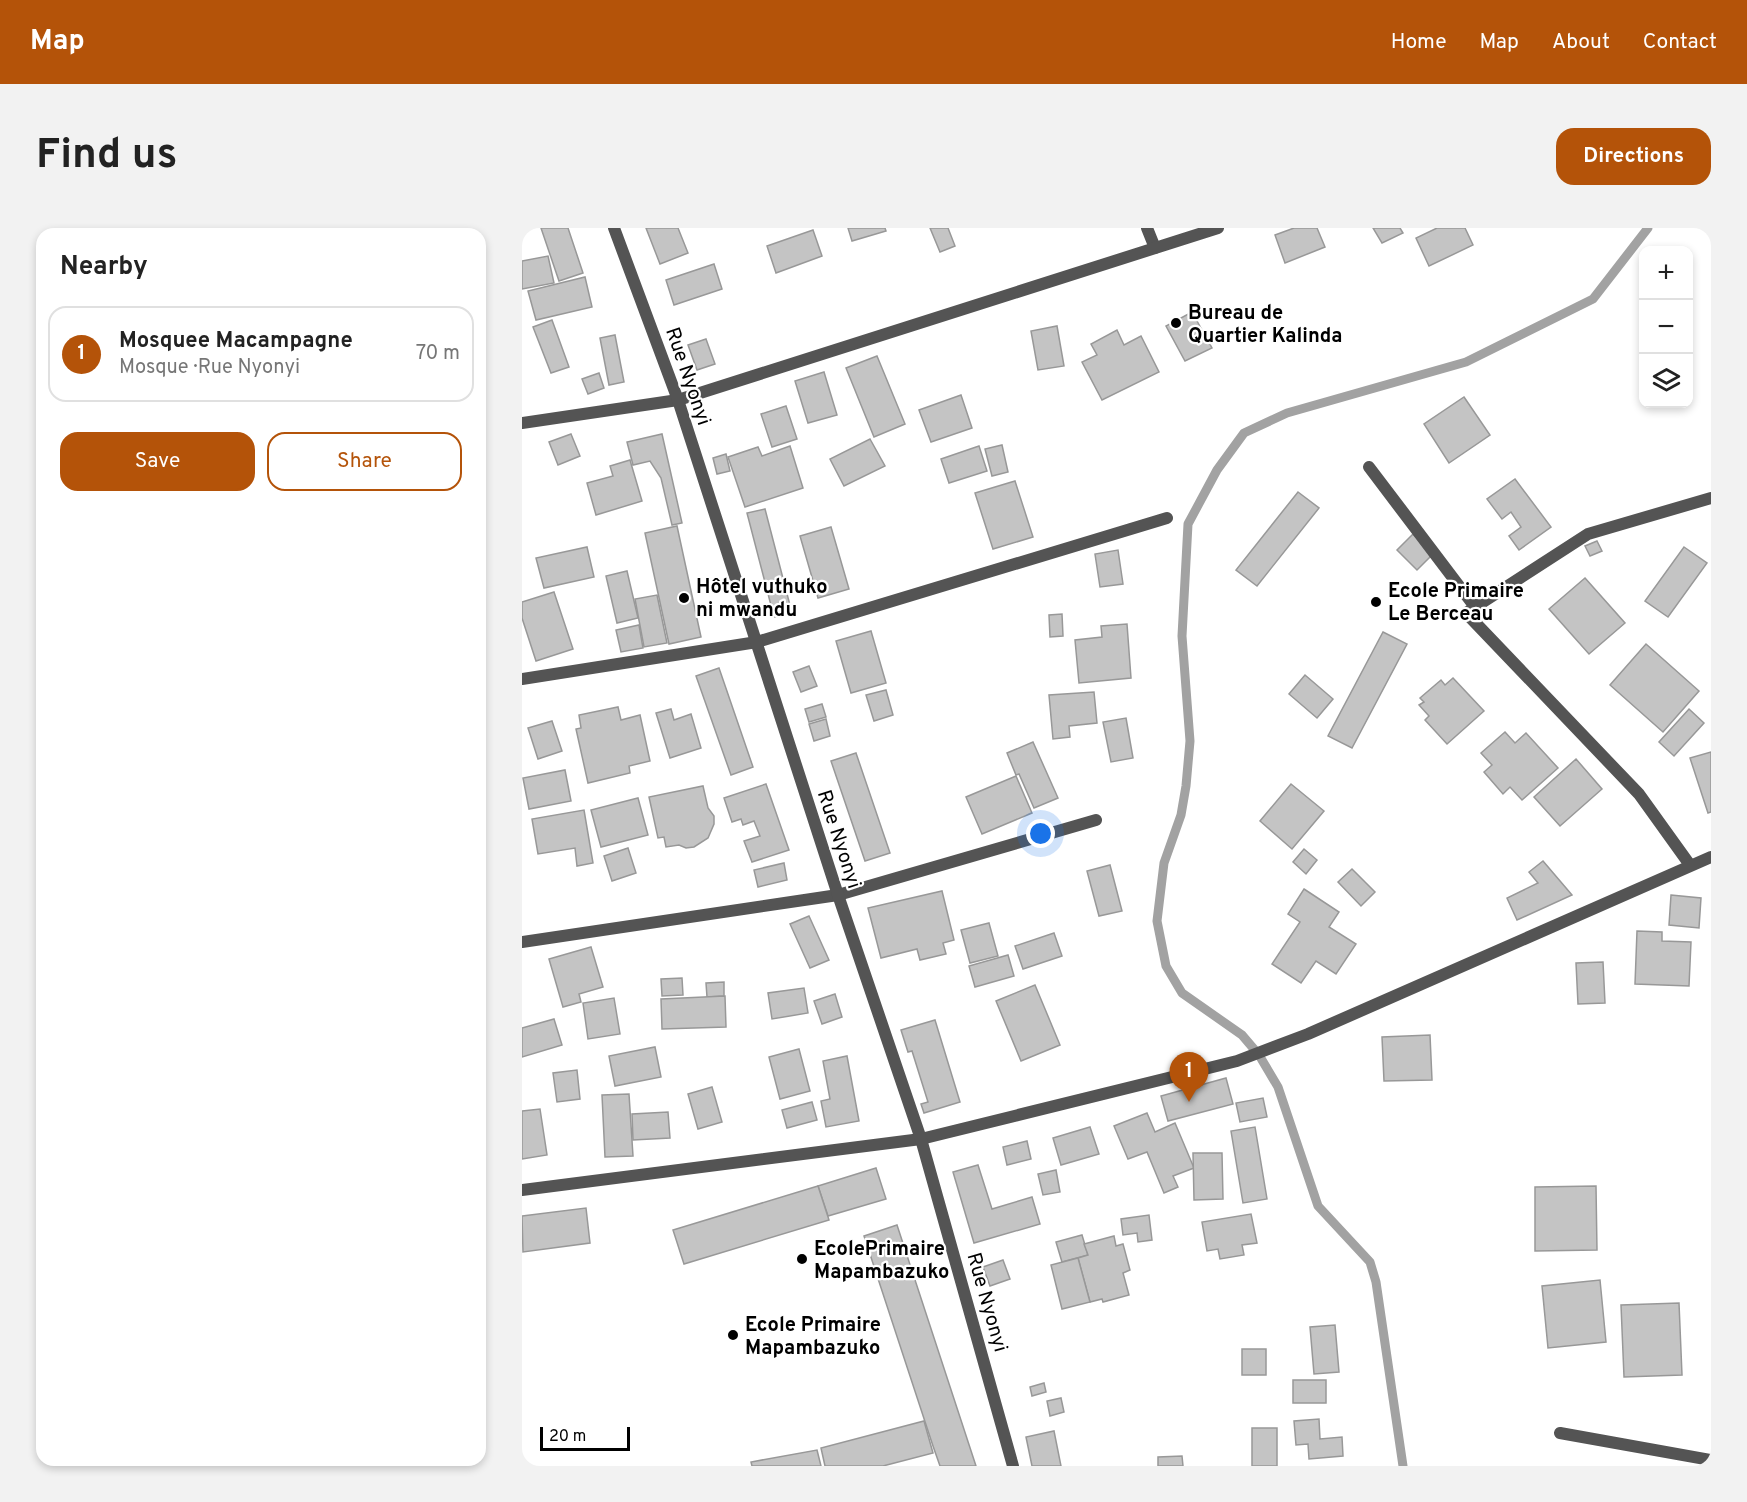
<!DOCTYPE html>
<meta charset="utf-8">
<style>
body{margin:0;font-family:Overpass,sans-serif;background:#f2f2f2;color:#222}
.controls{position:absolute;right:18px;top:18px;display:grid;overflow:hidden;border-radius:12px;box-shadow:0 3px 9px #0003}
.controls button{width:54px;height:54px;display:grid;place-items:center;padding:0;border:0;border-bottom:2px solid #e0e0e0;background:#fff;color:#222;font:30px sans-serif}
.scale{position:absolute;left:18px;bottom:15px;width:90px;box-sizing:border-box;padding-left:6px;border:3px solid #000;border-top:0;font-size:16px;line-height:21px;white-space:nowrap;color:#000;-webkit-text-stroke:4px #fff;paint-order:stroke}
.you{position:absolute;left:519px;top:606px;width:21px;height:21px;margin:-15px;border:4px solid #fff;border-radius:50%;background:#1a73e8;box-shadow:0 0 0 9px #1a73e833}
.badge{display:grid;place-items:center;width:39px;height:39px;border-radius:50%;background:#b45309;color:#fff;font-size:20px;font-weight:700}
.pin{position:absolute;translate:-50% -50px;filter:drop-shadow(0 2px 3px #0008)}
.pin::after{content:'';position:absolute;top:32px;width:21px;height:18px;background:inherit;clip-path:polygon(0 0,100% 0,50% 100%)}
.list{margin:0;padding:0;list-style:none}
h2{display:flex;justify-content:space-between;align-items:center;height:78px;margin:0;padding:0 24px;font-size:26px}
h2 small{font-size:20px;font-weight:400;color:#767676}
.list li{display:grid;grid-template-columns:39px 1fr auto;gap:18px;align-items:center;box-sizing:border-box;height:96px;margin:0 12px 12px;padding:0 12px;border:2px solid #e0e0e0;border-radius:18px}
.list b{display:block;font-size:22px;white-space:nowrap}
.list p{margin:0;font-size:20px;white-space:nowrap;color:#767676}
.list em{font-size:20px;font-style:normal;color:#767676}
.actions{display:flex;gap:12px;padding:18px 24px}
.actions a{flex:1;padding:14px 0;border:2px solid #b45309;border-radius:18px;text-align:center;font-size:21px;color:#b45309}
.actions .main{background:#b45309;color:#fff}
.icon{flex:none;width:33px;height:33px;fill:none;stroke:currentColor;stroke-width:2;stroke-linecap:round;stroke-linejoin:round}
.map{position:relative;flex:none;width:1189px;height:1238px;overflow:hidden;border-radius:18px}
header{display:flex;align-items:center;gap:36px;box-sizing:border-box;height:84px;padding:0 30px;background:#b45309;color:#fff}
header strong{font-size:28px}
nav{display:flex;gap:33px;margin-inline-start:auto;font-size:21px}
.intro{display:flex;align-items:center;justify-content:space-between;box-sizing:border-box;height:144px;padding:0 36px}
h1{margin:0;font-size:42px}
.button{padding:15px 27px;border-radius:18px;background:#b45309;color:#fff;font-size:21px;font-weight:700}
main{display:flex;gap:36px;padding:0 36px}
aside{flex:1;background:#fff;border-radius:18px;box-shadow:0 3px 9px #0003}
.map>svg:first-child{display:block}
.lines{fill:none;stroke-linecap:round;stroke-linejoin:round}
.stream{stroke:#a2a2a2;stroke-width:9}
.building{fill:#c4c4c4;stroke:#989898;stroke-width:1.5}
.service{stroke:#545454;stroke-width:12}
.minor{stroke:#545454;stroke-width:12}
.tertiary{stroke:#545454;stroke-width:12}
.poi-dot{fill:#000;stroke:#fff;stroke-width:2}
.labels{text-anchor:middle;stroke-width:4.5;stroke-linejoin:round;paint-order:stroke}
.poi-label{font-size:20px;font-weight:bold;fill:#000;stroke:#fff;text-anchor:start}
.street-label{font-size:20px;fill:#000;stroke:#fff}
</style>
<header>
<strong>Map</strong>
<nav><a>Home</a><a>Map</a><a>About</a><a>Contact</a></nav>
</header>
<div class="intro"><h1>Find us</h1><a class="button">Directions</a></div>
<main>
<aside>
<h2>Nearby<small></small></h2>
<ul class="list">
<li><span class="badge">1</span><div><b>Mosquee Macampagne</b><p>Mosque · Rue Nyonyi</p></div><em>70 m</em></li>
</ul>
<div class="actions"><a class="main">Save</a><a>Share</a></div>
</aside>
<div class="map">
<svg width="1189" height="1238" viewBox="0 0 1189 1238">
<rect width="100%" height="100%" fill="#fff"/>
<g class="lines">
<path class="stream" d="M 881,1238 L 854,1054 L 848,1034 L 796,978 L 756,859 L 737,827 L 720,807 L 660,765 L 644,738 L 635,693 L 642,635 L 659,587 L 664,558 L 668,513 L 660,408 L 666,296 L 695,242 L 722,205 L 765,185 L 944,134 L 1071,71 L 1126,0"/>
</g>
<g class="building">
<path d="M 19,0 L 46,0 L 61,45 L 37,53 Z"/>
<path d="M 124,0 L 156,0 L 166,25 L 138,36 Z"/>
<path d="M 326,0 L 363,0 L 364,3 L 330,13 Z"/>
<path d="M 408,0 L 426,0 L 433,18 L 418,24 Z"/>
<path d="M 772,0 L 795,0 L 803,19 L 763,35 L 753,7 Z"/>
<path d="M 851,0 L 878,0 L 881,5 L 860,15 Z"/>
<path d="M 915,0 L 943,0 L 951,17 L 907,38 L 894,10 Z"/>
<path d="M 291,2 L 300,28 L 254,45 L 245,18 Z"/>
<path d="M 26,28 L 32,55 L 0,61 L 0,33 Z"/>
<path d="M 192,36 L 200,61 L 152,77 L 144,52 Z"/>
<path d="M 63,49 L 70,79 L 14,92 L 6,63 Z"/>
<path d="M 670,84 L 690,120 L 663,133 L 644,98 Z"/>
<path d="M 30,92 L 47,139 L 29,145 L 11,99 Z"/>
<path d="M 535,98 L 542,138 L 516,142 L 509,103 Z"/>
<path d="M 595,102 L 602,117 L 619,108 L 637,144 L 580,172 L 560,134 L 575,127 L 569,116 Z"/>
<path d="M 93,107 L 102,154 L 87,157 L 78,110 Z"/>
<path d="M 184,111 L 193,136 L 175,142 L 166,117 Z"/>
<path d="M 355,128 L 383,196 L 352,209 L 324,140 Z"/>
<path d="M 302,144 L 315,187 L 286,195 L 273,153 Z"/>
<path d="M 77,145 L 82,160 L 66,166 L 60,151 Z"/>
<path d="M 439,167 L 450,200 L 409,214 L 397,182 Z"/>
<path d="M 942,169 L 968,207 L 927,235 L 902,196 Z"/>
<path d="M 264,178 L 275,211 L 250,219 L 239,186 Z"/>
<path d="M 49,206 L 58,228 L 36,237 L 27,214 Z"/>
<path d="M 140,206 L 160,295 L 150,297 L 139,250 L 128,233 L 111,237 L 105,214 Z"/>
<path d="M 348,211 L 363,238 L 322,258 L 308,231 Z"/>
<path d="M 480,217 L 486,244 L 470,248 L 463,221 Z"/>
<path d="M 268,218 L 281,260 L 223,279 L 206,229 L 236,219 L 240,228 Z"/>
<path d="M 457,218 L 465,243 L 427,255 L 419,231 Z"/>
<path d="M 204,226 L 208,243 L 195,246 L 191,230 Z"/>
<path d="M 108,232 L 120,273 L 74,287 L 65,255 L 91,248 L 88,238 Z"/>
<path d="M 993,251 L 1029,299 L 997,322 L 987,308 L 999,299 L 989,284 L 980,291 L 965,271 Z"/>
<path d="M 493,253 L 511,309 L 471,321 L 453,265 Z"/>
<path d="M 776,264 L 797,280 L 735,358 L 714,342 Z"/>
<path d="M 243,281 L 270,385 L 252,389 L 225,285 Z"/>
<path d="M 155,298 L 179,409 L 147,416 L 123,305 Z"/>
<path d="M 309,299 L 327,361 L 296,370 L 278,308 Z"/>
<path d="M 891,306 L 911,326 L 895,342 L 875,322 Z"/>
<path d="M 1075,313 L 1080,323 L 1068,328 L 1063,318 Z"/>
<path d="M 65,319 L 72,349 L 22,360 L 14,330 Z"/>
<path d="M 1162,319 L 1185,335 L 1146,389 L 1123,373 Z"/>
<path d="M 596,322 L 601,356 L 578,359 L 573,326 Z"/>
<path d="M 105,343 L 116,390 L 95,395 L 84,348 Z"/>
<path d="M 1063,350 L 1103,395 L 1067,426 L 1027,381 Z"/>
<path d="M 32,364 L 51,421 L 14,433 L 0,390 L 0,374 Z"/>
<path d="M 135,367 L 145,415 L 122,419 L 113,371 Z"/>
<path d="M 540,386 L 541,408 L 528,409 L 527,387 Z"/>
<path d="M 605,396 L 609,450 L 557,455 L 553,412 L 580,409 L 579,398 Z"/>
<path d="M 117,397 L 121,420 L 99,424 L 94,402 Z"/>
<path d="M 349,403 L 364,455 L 329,465 L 314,413 Z"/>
<path d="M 861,404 L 885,416 L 830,520 L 806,508 Z"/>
<path d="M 1124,416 L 1177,463 L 1141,504 L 1088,457 Z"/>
<path d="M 287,438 L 295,458 L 279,464 L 271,444 Z"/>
<path d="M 197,440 L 231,539 L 209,547 L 174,448 Z"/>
<path d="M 783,447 L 811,471 L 795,490 L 767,466 Z"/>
<path d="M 931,450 L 962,483 L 925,516 L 903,492 L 907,488 L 897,477 L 902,474 L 898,470 L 919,452 L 923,457 Z"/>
<path d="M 364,462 L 371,487 L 352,493 L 344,467 Z"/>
<path d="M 572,464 L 575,495 L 547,498 L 548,509 L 531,511 L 527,467 Z"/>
<path d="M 300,476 L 304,489 L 287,494 L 283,481 Z"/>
<path d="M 96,479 L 99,492 L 118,487 L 128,533 L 107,538 L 108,545 L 66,555 L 54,501 L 59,500 L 57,487 Z"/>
<path d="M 149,481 L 152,492 L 169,486 L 179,520 L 148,530 L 134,485 Z"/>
<path d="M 1167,481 L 1182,495 L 1152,528 L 1137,514 Z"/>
<path d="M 604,490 L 611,530 L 589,534 L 581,494 Z"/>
<path d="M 304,491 L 308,508 L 292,513 L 287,496 Z"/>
<path d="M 30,493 L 40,523 L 16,531 L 6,500 Z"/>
<path d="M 983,504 L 993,515 L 1004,505 L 1036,540 L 1000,572 L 988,559 L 981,566 L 962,544 L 970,537 L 959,525 Z"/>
<path d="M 511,514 L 536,570 L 512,580 L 497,546 L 494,547 L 485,525 Z"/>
<path d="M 1189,524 L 1189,584 L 1186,585 L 1168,530 Z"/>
<path d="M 334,525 L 368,625 L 343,633 L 309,533 Z"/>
<path d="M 1054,531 L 1080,561 L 1038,598 L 1012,569 Z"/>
<path d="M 43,542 L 49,573 L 7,581 L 1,550 Z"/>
<path d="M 494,548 L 510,585 L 460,606 L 444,569 Z"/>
<path d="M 244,556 L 267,622 L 230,634 L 222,613 L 238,608 L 232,593 L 221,597 L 219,591 L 210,594 L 202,570 Z"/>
<path d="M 769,556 L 802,583 L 770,621 L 738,593 Z"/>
<path d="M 181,558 L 186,580 L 192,588 L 192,596 L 186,610 L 172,619 L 164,620 L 157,617 L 144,619 L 142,609 L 136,610 L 127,569 Z"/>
<path d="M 116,570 L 126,607 L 79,619 L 69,582 Z"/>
<path d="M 62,582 L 71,635 L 55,638 L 53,620 L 16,626 L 10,591 Z"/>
<path d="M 106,620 L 114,645 L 90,653 L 82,628 Z"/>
<path d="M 782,621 L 795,632 L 784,646 L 771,634 Z"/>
<path d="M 1021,633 L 1050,667 L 995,692 L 985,670 L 1016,655 L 1007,644 Z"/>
<path d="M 262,635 L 265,652 L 236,659 L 232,642 Z"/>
<path d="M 588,637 L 600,683 L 577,688 L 565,643 Z"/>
<path d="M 830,641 L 853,664 L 839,678 L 816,654 Z"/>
<path d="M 782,661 L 817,684 L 807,699 L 834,716 L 814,746 L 794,733 L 779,755 L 750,736 L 778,694 L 766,686 Z"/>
<path d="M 420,663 L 432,712 L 421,715 L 424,726 L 398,732 L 395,721 L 359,730 L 346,680 Z"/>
<path d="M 1149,667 L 1179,670 L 1177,700 L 1147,697 Z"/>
<path d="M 287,688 L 307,732 L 288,740 L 268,696 Z"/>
<path d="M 467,695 L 476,728 L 448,735 L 439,702 Z"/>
<path d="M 1115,703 L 1140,704 L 1140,713 L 1169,714 L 1167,758 L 1113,756 Z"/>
<path d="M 532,705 L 540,728 L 501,741 L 493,718 Z"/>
<path d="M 69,719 L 81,759 L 57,766 L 59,774 L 41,779 L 27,731 Z"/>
<path d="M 486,727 L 492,748 L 453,759 L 447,738 Z"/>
<path d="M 1081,734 L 1083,775 L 1056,776 L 1054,735 Z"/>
<path d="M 160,750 L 161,767 L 140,768 L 139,751 Z"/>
<path d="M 202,754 L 202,768 L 185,769 L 184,755 Z"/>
<path d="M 513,757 L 538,817 L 499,833 L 474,773 Z"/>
<path d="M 282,760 L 286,785 L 250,791 L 246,765 Z"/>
<path d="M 313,766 L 320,789 L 300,796 L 292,773 Z"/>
<path d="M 203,768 L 204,799 L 140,801 L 139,771 Z"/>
<path d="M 92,770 L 98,806 L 66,811 L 61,775 Z"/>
<path d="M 32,791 L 40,817 L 0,829 L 0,800 Z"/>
<path d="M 413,792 L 438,874 L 402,885 L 399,876 L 406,874 L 390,823 L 386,824 L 379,802 Z"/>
<path d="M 908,807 L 910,852 L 862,853 L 860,809 Z"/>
<path d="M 133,819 L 139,849 L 93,858 L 87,828 Z"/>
<path d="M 277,821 L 288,863 L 258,871 L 247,829 Z"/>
<path d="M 325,828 L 337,893 L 304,899 L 299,873 L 308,871 L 301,833 Z"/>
<path d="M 55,842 L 58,871 L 35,874 L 31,845 Z"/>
<path d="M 704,850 L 711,876 L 646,893 L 639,868 Z"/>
<path d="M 190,859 L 200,894 L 176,901 L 166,866 Z"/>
<path d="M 107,866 L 111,928 L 83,929 L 80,867 Z"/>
<path d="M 741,870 L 745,889 L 718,894 L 714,875 Z"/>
<path d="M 290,874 L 295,892 L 265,900 L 260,882 Z"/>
<path d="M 18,881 L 25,927 L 0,931 L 0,883 Z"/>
<path d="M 146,884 L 148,910 L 111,912 L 110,886 Z"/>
<path d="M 625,885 L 633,904 L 653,895 L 672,940 L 651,948 L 656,959 L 642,965 L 625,924 L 606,931 L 592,898 Z"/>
<path d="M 568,899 L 577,926 L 539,937 L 531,910 Z"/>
<path d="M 733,899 L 745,971 L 721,975 L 709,903 Z"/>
<path d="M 505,913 L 509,931 L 485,937 L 481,919 Z"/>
<path d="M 671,925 L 700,925 L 701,971 L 672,972 Z"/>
<path d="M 456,937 L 470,981 L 510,969 L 518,996 L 452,1015 L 431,944 Z"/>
<path d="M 354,940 L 364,971 L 306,988 L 296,958 Z"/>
<path d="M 534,942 L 538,964 L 521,967 L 516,946 Z"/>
<path d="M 296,958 L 307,992 L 162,1036 L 151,1002 Z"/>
<path d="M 1074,958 L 1075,1022 L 1013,1023 L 1013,959 Z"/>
<path d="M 64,980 L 68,1015 L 1,1024 L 0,988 Z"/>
<path d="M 729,986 L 735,1015 L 720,1017 L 722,1027 L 698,1031 L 696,1021 L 685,1023 L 680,994 Z"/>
<path d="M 627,987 L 630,1012 L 616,1014 L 615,1005 L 601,1007 L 599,991 Z"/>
<path d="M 375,997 L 454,1238 L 418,1238 L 411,1218 L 342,1008 Z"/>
<path d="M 560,1007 L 566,1027 L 540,1034 L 534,1014 Z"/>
<path d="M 592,1008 L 594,1018 L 601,1016 L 608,1042 L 601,1045 L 607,1067 L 581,1074 L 580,1071 L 568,1074 L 556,1030 L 566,1027 L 562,1016 Z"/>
<path d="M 556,1030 L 568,1074 L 540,1081 L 529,1037 Z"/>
<path d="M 481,1032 L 488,1051 L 468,1058 L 461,1039 Z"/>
<path d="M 1078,1052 L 1084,1114 L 1026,1120 L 1020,1058 Z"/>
<path d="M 1157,1075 L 1160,1147 L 1102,1149 L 1099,1077 Z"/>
<path d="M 813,1097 L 817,1144 L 792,1146 L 788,1099 Z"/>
<rect x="720" y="1121" width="24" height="26"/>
<rect x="771" y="1152" width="33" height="23"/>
<path d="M 522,1155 L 524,1164 L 510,1168 L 508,1159 Z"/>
<path d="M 539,1170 L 542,1184 L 528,1188 L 525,1173 Z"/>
<path d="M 797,1191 L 798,1211 L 820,1209 L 821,1228 L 787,1231 L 786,1216 L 774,1217 L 772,1193 Z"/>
<path d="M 402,1193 L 411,1225 L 361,1238 L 303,1238 L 299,1220 Z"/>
<rect x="730" y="1200" width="25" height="38"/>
<path d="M 532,1203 L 539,1238 L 510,1238 L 504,1209 Z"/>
<path d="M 295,1222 L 299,1238 L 230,1238 L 229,1234 Z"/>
<path d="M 660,1228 L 661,1238 L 636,1238 L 636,1229 Z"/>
</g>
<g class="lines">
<path class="service" d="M 847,239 L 953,379"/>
<g class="minor">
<path d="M 625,0 L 633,20"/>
<path d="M 0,195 L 156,172 L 696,0"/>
<path d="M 0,451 L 235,414 L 645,290"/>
<path d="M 1168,637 L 1117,566 L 944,385 L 1066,306 L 1189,270"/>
<path d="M 0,714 L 316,667 L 574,592"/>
<path d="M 0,962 L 399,911 L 715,833 L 786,806 L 1189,629"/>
<path d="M 1038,1205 L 1189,1232"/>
</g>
<path class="tertiary" d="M 92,0 L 156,172 L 316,667 L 399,911 L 491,1238"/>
</g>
<g class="poi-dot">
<circle cx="654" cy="95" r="6"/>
<circle cx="162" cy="370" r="6"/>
<circle cx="854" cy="374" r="6"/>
<circle cx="280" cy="1031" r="6"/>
<circle cx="211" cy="1107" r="6"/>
</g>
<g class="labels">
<g class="poi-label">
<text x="666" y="91">Bureau de<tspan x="666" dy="23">Quartier Kalinda</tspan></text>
<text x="174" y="365">Hôtel vuthuko<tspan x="174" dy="23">ni mwandu</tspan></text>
<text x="866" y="369">Ecole Primaire<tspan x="866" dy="23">Le Berceau</tspan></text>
<text x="292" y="1027">EcolePrimaire<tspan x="292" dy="23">Mapambazuko</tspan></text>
<text x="223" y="1103">Ecole Primaire<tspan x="223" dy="23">Mapambazuko</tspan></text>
</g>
<g class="street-label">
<text transform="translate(167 148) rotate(71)" y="7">Rue Nyonyi</text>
<text transform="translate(318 611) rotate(72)" y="7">Rue Nyonyi</text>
<text transform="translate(466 1074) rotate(74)" y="7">Rue Nyonyi</text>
</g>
</g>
</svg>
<div class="controls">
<button>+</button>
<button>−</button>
<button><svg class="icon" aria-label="layers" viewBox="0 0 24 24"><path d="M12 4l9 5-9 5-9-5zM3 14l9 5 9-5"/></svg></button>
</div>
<div class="scale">20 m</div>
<div class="you"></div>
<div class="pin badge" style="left:667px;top:874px">1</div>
</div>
</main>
